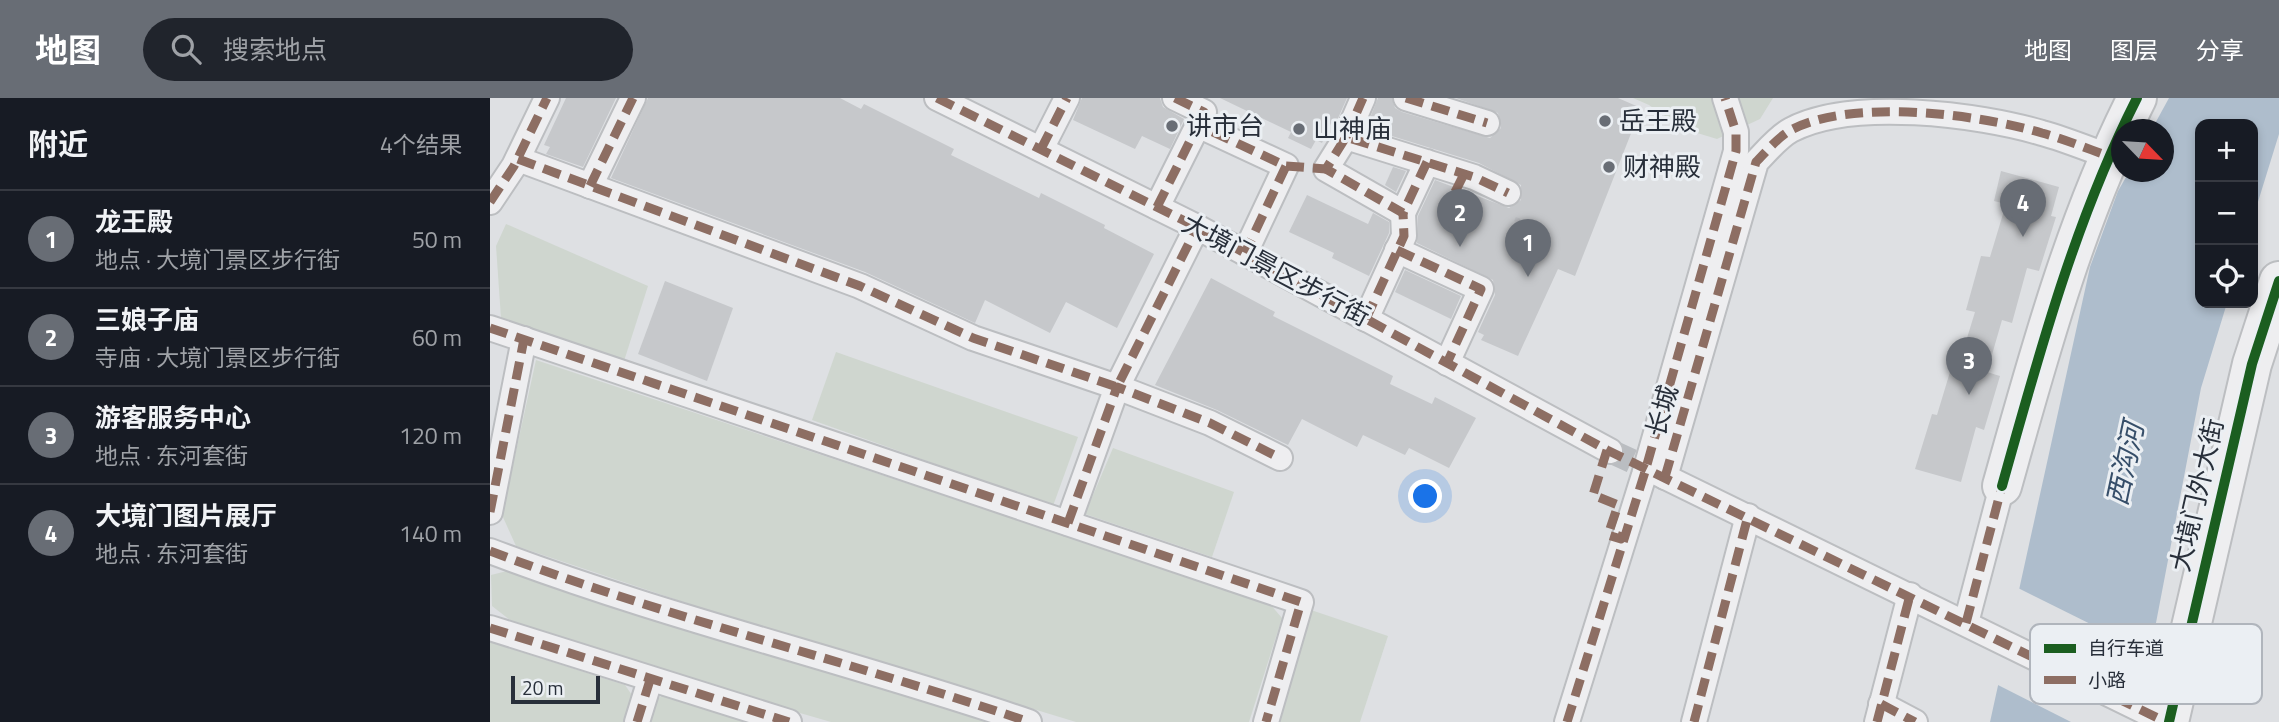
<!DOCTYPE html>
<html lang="zh">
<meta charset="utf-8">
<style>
body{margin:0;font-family:"Titillium Web","Noto Sans SC",sans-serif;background:#20242c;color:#f1f3f6}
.controls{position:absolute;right:21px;top:21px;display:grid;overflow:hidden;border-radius:14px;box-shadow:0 4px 10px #0003}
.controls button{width:63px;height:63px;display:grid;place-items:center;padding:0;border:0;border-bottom:2px solid #363941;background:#171b24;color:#f1f3f6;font:35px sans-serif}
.compass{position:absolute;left:1621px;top:21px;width:63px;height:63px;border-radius:50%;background:#171b24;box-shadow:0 4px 10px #0003;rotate:115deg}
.scale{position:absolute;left:21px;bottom:18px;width:89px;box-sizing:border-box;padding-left:7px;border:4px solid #282f3a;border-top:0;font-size:19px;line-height:24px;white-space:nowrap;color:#282f3a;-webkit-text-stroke:5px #ebeff3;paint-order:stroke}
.you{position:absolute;left:936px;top:399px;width:24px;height:24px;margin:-18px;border:5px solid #fff;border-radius:50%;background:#1a73e8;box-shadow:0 0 0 10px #1a73e833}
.badge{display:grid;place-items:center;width:46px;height:46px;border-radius:50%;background:#686d75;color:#fff;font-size:23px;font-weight:700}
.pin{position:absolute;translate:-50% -58px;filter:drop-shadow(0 2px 4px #0008)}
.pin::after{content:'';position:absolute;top:37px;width:24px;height:21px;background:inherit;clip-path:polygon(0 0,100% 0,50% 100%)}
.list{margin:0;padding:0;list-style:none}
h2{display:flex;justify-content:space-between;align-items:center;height:91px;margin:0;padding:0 28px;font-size:30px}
h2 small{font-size:23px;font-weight:400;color:#9ea1a6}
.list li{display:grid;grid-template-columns:46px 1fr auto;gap:21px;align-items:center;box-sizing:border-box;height:98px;padding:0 28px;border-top:2px solid #363941}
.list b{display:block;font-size:26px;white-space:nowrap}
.list p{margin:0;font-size:23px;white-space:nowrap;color:#9ea1a6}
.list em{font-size:23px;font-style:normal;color:#9ea1a6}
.icon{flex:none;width:38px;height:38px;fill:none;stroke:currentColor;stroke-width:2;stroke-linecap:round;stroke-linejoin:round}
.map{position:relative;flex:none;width:1789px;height:624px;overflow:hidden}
header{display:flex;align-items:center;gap:42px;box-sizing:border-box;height:98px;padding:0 35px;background:#686d75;color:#fff}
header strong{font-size:33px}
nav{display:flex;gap:38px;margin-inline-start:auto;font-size:24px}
.search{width:490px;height:63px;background:#20242c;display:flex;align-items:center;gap:18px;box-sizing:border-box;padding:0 24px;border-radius:38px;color:#9ea1a6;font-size:26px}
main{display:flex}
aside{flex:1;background:#171b24}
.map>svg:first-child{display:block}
.green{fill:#cfd6cf}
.water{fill:#aebdcc}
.pier{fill:#dee0e3}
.building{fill:#c6c8cb}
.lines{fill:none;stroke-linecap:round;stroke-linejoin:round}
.pedestrian-tunnel{stroke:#babdc1;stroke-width:24;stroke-dasharray:24 12;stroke-linecap:butt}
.pedestrian-casing{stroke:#bcbec1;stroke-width:28}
.tertiary-casing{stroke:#bcbec1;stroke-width:42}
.path{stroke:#bdbfc3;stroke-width:4.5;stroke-dasharray:5 5;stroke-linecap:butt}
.pedestrian{stroke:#eeeef0;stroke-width:24}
.tertiary{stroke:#eeeef0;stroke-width:38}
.quiet{stroke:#8d6e63;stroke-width:9;stroke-dasharray:18 9;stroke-linecap:butt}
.cycleway-casing{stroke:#ebeff3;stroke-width:15}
.cycleway{stroke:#1b5e20;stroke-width:10}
.poi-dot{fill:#686d75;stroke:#ebeff3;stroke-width:2.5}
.labels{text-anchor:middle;stroke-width:6;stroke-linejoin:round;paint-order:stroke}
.poi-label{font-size:26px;fill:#282f3a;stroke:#ebeff3;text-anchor:start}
.street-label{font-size:26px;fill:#282f3a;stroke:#ebeff3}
.water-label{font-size:28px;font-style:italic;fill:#364e69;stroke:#ebeff3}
.key{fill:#ebeff3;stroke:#b0b5bc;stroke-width:2}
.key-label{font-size:19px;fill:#282f3a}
</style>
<header>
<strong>地图</strong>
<div class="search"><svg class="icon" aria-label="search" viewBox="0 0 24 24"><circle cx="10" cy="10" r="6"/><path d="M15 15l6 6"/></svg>搜索地点</div>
<nav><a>地图</a><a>图层</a><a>分享</a></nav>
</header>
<main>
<aside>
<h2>附近<small>4个结果</small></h2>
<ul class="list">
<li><span class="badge">1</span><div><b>龙王殿</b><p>地点 · 大境门景区步行街</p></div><em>50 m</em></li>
<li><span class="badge">2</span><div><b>三娘子庙</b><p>寺庙 · 大境门景区步行街</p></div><em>60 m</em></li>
<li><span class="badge">3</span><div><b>游客服务中心</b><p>地点 · 东河套街</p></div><em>120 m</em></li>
<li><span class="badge">4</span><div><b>大境门图片展厅</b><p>地点 · 东河套街</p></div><em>140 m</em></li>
</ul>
</aside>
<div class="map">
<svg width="1789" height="624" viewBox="0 0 1789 624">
<rect width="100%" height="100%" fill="#dee0e3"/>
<g class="green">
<path d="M 1143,0 L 1283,0 L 1270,21 L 1227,41 L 1194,31 L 1159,7 Z"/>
<path d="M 16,126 L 158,188 L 134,263 L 11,220 L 6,148 Z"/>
<path d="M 346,254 L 588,339 L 563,408 L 322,322 Z"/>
<path d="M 46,262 L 780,506 L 792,520 L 759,624 L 586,624 L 214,511 L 26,448 L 12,417 Z"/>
<path d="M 623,350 L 744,394 L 722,459 L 595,416 Z"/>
<path d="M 21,472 L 511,624 L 341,624 L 120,560 L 25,526 L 2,508 L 1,477 Z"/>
<path d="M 821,512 L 898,538 L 870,624 L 787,624 Z"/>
<path d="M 0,544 L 135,587 L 144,600 L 136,624 L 0,624 Z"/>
<path d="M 174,596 L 265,624 L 157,624 L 162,605 Z"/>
</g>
<path class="water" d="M 1679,0 L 1789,0 L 1789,36 L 1763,120 L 1763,26 L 1710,26 L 1710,205 L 1737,205 L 1711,290 L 1647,624 L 1500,624 L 1600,169 L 1628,93 L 1639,74 L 1674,74 L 1674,32 L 1662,31 Z"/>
<path class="pier" d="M 1528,490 L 1665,558 L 1651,624 L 1581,624 L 1506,586 Z"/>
<g class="building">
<path d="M 76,0 L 126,0 L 93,69 L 56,56 L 60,49 L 54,47 Z"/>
<path d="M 158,0 L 350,0 L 371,11 L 374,6 L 464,51 L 461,57 L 549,100 L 551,95 L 615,127 L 614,130 L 664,156 L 627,230 L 576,204 L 560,235 L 495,202 L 485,225 L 375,174 L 121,80 Z"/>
<path d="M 592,0 L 670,0 L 673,9 L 694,21 L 680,51 L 652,38 L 645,51 L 583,22 Z"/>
<path d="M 730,0 L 857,0 L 845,27 L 841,25 L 832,45 L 826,42 L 821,51 L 798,40 L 801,34 Z"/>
<path d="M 888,0 L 902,0 L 905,10 L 912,14 L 1000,40 L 1011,30 L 1008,15 L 966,0 L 1128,0 L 1151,10 L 1085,178 L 1068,171 L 1028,258 L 991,242 L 994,237 L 988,234 L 1005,197 L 1003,182 L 927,145 L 928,118 L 945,82 L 1019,110 L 1031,102 L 1031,87 L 989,65 L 876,30 Z"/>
<path d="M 903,69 L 916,73 L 906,94 L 895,87 Z"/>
<path d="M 1511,73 L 1569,89 L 1561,118 L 1566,119 L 1549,173 L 1537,170 L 1522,225 L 1512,222 L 1497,274 L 1510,278 L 1494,332 L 1486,329 L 1471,384 L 1425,371 L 1442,316 L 1447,317 L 1463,264 L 1469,266 L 1485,214 L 1476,212 L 1491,158 L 1500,159 L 1516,106 L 1504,103 Z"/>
<path d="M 817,97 L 878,126 L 883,115 L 899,124 L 899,135 L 879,178 L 842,160 L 844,155 L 799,134 Z"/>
<path d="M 915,172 L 971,198 L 961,221 L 905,194 Z"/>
<path d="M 721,180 L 785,214 L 783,218 L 903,278 L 900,286 L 942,306 L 945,299 L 986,320 L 959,370 L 919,350 L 915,357 L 873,337 L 867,349 L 812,321 L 798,347 L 727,312 L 665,287 Z"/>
<path d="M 175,183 L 243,210 L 217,283 L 148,256 Z"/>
</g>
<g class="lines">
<path class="pedestrian-tunnel" d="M 1120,353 L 1157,370"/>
<defs>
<g id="pedestrian">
<path d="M 447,0 L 707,129 L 1120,353"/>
<path d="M 685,0 L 714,14 L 708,27"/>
<path d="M 916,0 L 997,25"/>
<path d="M 856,39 L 873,0"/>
<path d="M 551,51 L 577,0"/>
<path d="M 28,61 L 370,188 L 483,240 L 627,289 L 707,129"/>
<path d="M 937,64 L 913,115 L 836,71 L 856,39 L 984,79 L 1018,95"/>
<path d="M 100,88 L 143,0"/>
<path d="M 0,104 L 24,68 L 57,0"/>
<path d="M 667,109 L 708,27 L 796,68 L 755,155"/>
<path d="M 907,152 L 991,191 L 957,265"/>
<path d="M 876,221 L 914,138 L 913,115"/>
<path d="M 0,230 L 811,504 L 776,624"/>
<path d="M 1161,372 L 1676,624"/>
<path d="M 1175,379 L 1266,64 C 1276,54 1288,39 1301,32 C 1361,0 1488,16 1552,35 C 1574,41 1596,50 1618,58"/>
<path d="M 0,414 L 34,241"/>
<path d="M 578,425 L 627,289 L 720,325 L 790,360"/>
<path d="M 0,453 C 176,520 360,563 539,624"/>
<path d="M 1476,525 L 1512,388"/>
<path d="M 0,530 L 299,624"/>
<path d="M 1391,606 L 1425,624"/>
<path d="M 147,624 L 160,582"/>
<path d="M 1077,624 L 1154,377 L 1246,53 L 1246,34 L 1235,0"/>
<path d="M 1204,624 L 1258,418"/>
<path d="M 1387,624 L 1420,497"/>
</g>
<g id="tertiary">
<path d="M 1512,388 C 1549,256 1585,122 1647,0"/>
<path d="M 1679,624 L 1762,266 L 1789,183"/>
</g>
</defs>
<use href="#pedestrian" class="pedestrian-casing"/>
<use href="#tertiary" class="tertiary-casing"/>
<path class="path" d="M 1025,121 L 1050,131"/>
<use href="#pedestrian" class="pedestrian"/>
<use href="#tertiary" class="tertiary"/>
<g class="quiet">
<path d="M 447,0 L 707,129 L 1117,352 L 1676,624"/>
<path d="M 685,0 L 714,14 L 708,27"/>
<path d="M 916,0 L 997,25"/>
<path d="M 856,39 L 873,0"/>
<path d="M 551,51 L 577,0"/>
<path d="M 28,61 L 370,188 L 483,240 L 627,289 L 707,129"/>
<path d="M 937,64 L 913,115 L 836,71 L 856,39 L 984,79 L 1018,95"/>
<path d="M 796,68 L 836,71"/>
<path d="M 100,88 L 143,0"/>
<path d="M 965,94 L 974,76"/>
<path d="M 0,104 L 24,68 L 57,0"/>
<path d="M 667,109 L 708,27 L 796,68 L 755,155"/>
<path d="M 907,152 L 991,191 L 957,265"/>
<path d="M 876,221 L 914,138 L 913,115"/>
<path d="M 0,230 L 811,504 L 776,624"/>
<path d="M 1117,352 L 1103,397 L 1128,407 L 1118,437 L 1131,441 L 1134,432"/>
<path d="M 1175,379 L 1266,64 C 1276,54 1288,39 1301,32 C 1361,0 1488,16 1552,35 C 1574,41 1596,50 1618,58"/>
<path d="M 0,414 L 34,241"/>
<path d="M 578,425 L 627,289 L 720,325 L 790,360"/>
<path d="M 0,453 C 176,520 360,563 539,624"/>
<path d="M 1476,525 L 1512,388"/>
<path d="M 0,530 L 299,624"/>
<path d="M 1391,606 L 1425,624"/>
<path d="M 147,624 L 160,582"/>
<path d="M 1077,624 L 1154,377 L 1246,53 L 1246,34 L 1235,0"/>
<path d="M 1204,624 L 1258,418"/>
<path d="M 1387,624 L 1420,497"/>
</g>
<defs>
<g id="cycleway">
<path d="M 1512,388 C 1549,256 1585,122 1647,0"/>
<path d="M 1679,624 L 1762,266 L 1789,183"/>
</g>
</defs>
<use href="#cycleway" class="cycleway-casing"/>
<use href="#cycleway" class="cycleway"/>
</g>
<g class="poi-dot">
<circle cx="1115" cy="23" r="7"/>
<circle cx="682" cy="28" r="7"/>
<circle cx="809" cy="31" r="7"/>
<circle cx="1119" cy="69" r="7"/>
</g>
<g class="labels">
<g class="poi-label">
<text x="1129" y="32">岳王殿</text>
<text x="696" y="37">讲市台</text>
<text x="823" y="40">山神庙</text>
<text x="1133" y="78">财神殿</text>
</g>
<g class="street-label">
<text transform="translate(786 172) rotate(28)" y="9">大境门景区步行街</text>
<text transform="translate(1172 313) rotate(-74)" y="9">长城</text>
<text transform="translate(1707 397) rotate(-77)" y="9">大境门外大街</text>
</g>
<g class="water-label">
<text transform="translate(1635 366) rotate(-78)" y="10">西沟河</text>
</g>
</g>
<rect x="1540" y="526" width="232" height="80" rx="10" class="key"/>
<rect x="1554" y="546" width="32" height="9" fill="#1b5e20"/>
<rect x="1554" y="578" width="32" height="8" fill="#8d6e63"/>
<g class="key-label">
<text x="1598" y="557">自行车道</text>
<text x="1598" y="589">小路</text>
</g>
</svg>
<div class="controls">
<button>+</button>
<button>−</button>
<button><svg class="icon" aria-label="locate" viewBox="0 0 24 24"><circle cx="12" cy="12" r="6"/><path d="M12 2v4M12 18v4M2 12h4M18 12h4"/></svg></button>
</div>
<svg class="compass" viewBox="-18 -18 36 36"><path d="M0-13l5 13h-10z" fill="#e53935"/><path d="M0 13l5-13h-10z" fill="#9ea1a6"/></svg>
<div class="scale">20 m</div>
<div class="you"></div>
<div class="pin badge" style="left:1038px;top:179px">1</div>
<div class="pin badge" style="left:970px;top:149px">2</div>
<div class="pin badge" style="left:1479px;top:297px">3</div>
<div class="pin badge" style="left:1533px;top:139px">4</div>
</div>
</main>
